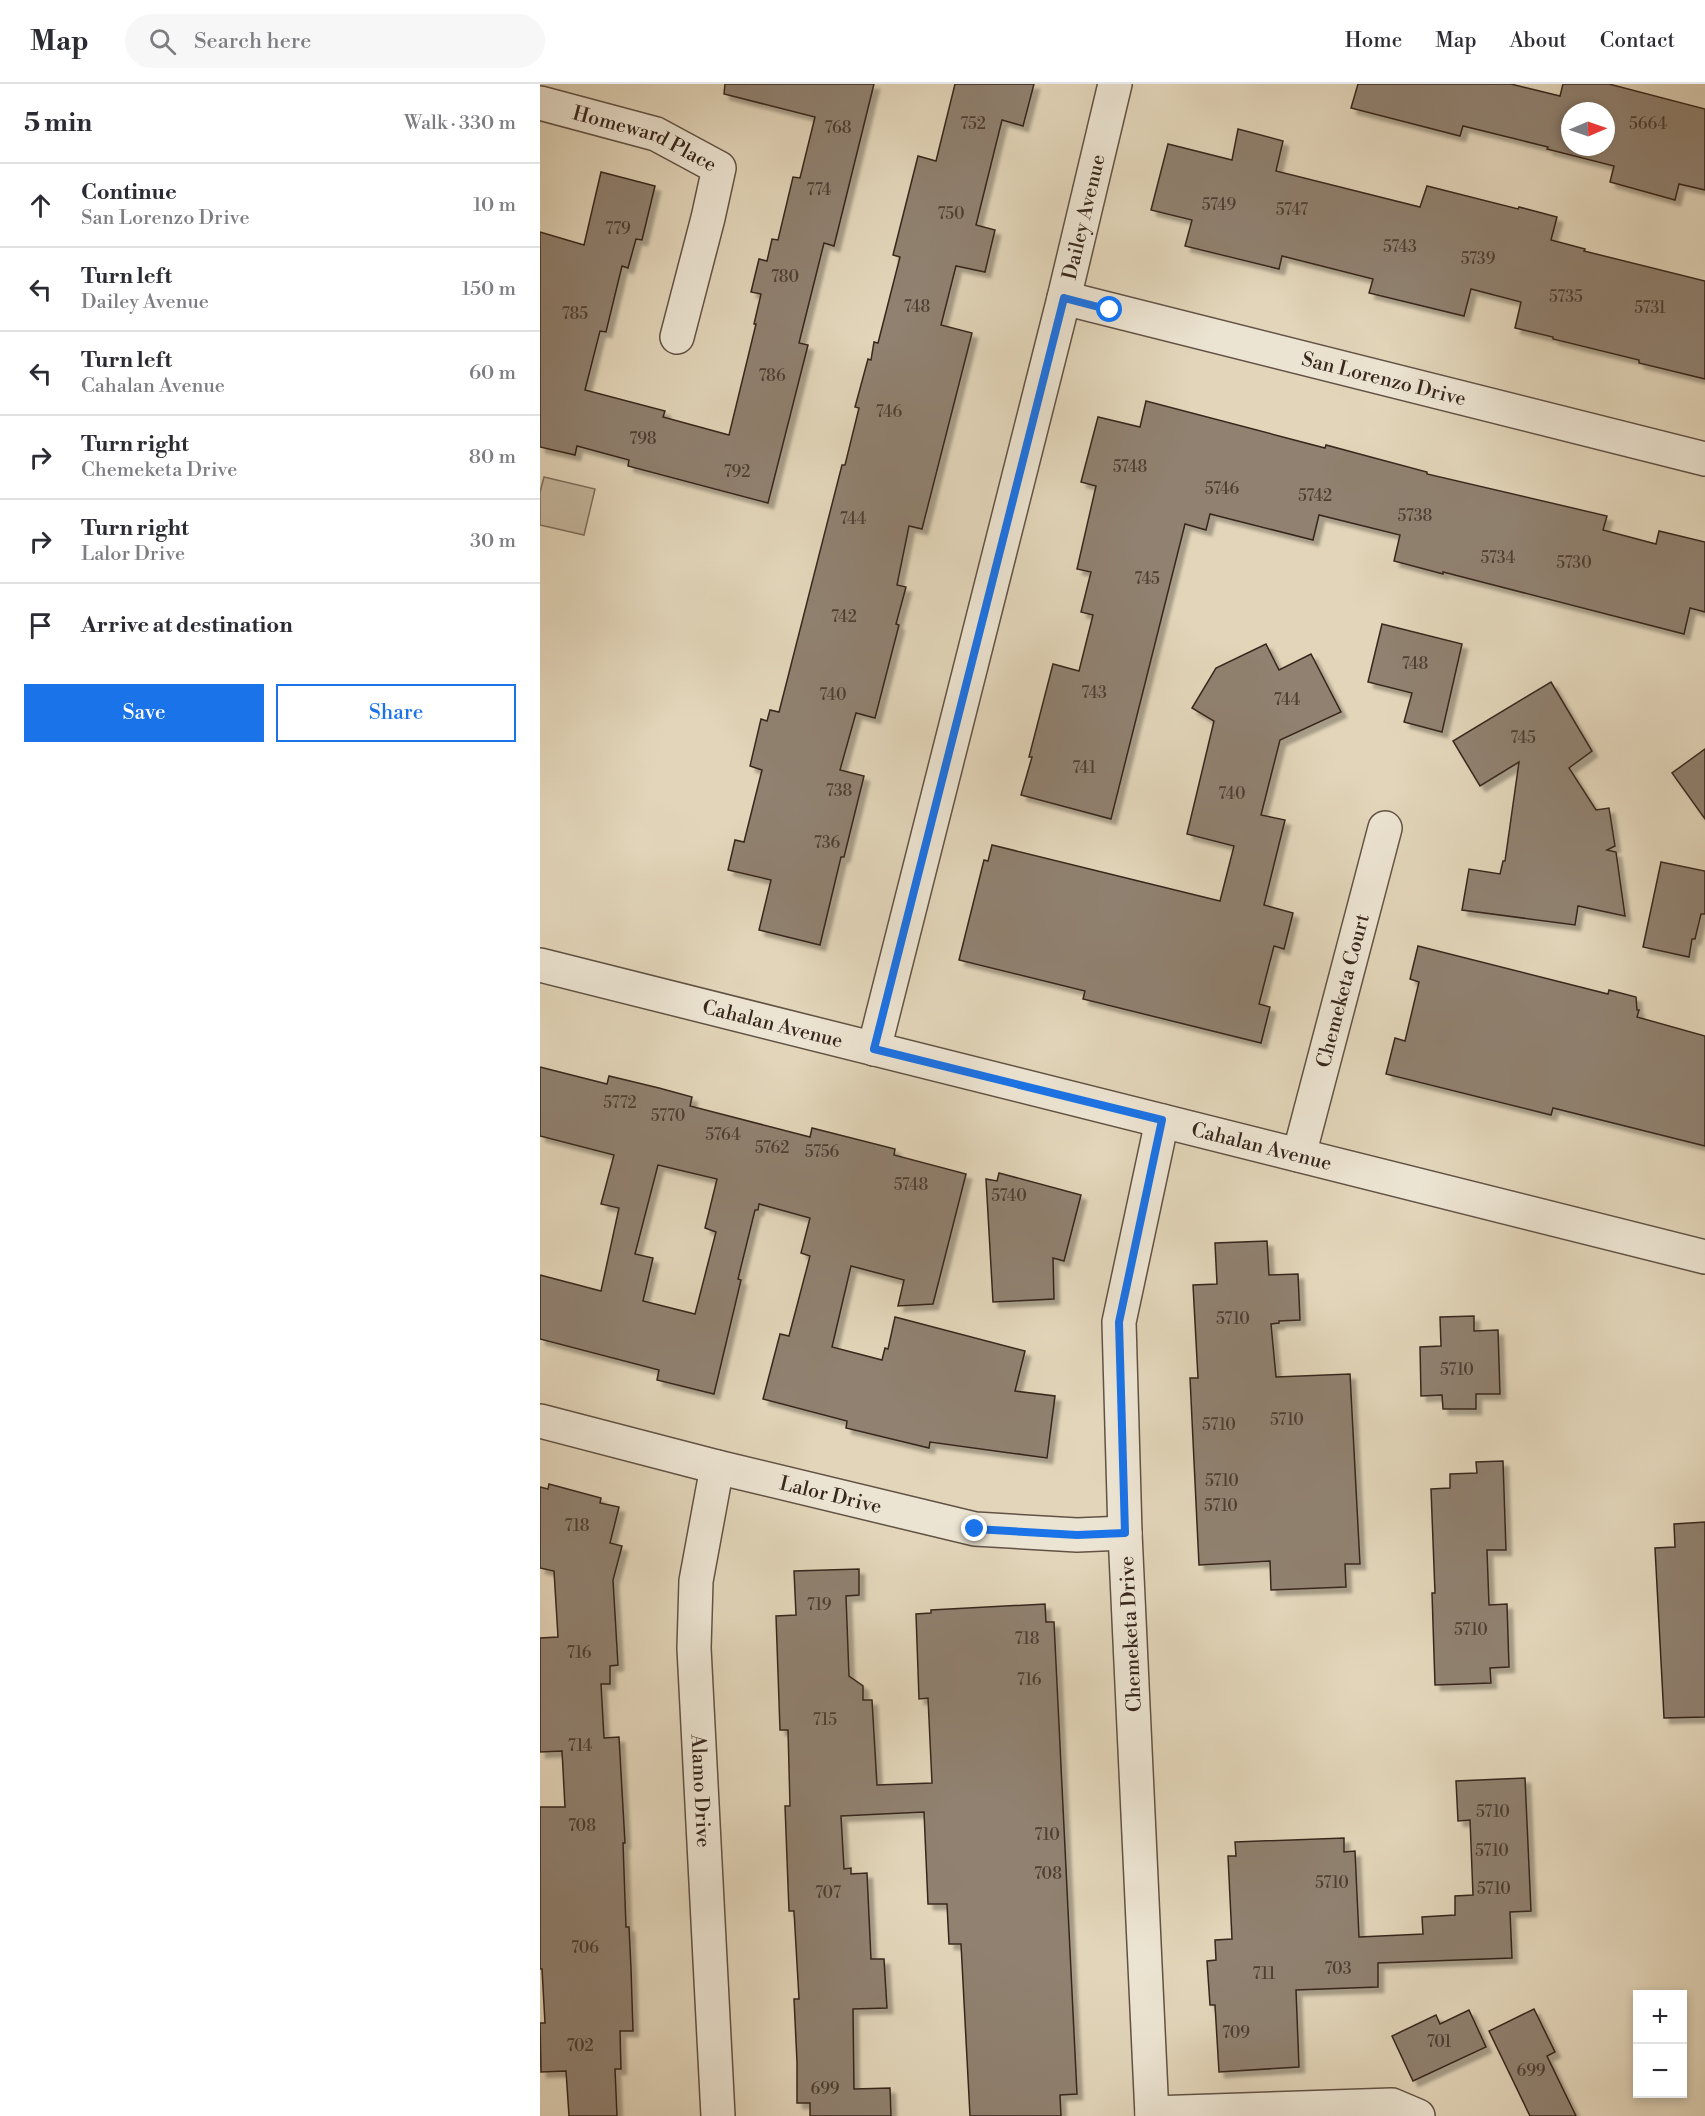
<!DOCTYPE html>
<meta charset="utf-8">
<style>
body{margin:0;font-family:"Libre Bodoni",serif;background:#f7f7f7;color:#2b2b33}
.controls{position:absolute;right:18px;bottom:18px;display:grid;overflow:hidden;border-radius:0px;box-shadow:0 3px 9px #0003}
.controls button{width:54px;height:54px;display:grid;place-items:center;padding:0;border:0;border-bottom:2px solid #e1e1e2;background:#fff;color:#2b2b33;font:30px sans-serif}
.compass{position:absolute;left:1021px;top:18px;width:54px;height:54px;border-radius:50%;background:#fff;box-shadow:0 3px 9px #0003;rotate:88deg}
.stop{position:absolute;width:18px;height:18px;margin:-14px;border:4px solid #1a73e8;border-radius:50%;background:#fff}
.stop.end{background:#1a73e8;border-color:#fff;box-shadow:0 2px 6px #0008}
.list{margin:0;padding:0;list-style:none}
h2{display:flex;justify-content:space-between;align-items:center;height:78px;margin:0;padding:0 24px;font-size:26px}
h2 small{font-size:20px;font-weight:400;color:#7c7c81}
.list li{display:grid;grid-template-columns:39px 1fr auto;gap:18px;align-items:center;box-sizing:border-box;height:84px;padding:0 24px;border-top:2px solid #e1e1e2}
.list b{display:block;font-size:22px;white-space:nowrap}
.list p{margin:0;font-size:20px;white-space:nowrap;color:#7c7c81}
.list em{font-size:20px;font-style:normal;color:#7c7c81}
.actions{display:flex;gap:12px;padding:18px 24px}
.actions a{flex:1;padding:14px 0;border:2px solid #1a73e8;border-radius:0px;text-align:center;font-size:21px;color:#1a73e8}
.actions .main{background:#1a73e8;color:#fff}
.icon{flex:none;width:33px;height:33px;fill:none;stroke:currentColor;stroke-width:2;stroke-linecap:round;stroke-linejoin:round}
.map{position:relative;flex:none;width:1165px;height:2032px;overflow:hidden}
header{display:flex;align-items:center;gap:36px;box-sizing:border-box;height:84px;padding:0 30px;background:#fff;border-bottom:2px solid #e1e1e2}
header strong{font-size:28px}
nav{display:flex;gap:33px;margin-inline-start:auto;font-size:21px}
.search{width:420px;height:54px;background:#f7f7f7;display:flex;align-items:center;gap:15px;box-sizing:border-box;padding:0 21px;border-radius:33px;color:#7c7c81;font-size:22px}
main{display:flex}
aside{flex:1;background:#fff}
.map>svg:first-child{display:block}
.green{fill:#c5b79f;stroke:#7e6f5e;stroke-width:1.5}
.building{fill:#90816f;stroke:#38271e;stroke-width:1.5;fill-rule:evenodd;filter:url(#shadow)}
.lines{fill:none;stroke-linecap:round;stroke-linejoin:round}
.minor-casing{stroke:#625245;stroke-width:36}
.minor{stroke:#ece4d2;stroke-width:33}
.route{stroke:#1a73e8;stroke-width:8}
.labels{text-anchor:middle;stroke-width:5;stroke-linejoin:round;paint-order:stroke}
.number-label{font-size:16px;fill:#4e3e32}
.street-label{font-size:20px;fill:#38271e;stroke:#ece4d2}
</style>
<header>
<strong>Map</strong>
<div class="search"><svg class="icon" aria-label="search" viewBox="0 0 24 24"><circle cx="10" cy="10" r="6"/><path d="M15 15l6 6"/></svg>Search here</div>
<nav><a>Home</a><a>Map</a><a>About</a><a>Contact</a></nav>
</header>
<main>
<aside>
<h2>5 min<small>Walk · 330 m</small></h2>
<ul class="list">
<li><svg class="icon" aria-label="ahead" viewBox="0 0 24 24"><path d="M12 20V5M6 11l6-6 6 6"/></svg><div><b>Continue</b><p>San Lorenzo Drive</p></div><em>10 m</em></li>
<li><svg class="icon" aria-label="left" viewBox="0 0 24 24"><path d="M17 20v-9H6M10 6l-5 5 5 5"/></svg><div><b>Turn left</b><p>Dailey Avenue</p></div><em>150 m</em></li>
<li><svg class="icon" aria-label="left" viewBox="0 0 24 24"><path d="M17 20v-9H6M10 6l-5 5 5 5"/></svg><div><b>Turn left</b><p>Cahalan Avenue</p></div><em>60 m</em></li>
<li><svg class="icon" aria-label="right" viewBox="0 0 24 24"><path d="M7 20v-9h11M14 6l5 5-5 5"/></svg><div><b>Turn right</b><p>Chemeketa Drive</p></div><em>80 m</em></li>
<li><svg class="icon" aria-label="right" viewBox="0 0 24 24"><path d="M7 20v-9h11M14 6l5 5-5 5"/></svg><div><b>Turn right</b><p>Lalor Drive</p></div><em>30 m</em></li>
<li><svg class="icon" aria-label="arrive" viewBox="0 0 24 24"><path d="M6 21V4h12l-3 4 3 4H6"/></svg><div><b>Arrive at destination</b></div></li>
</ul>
<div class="actions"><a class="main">Save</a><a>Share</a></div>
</aside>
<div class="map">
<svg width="1165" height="2032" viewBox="0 0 1165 2032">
<defs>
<filter id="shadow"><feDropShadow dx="5.5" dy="5.5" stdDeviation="1.5" flood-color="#0004"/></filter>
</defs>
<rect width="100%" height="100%" fill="#e2d5b9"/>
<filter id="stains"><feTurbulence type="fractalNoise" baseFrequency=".00333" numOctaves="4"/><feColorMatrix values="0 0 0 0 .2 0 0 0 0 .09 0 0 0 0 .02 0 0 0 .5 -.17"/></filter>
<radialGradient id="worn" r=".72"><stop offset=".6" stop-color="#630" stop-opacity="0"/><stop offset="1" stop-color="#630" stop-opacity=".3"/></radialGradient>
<path class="green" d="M 4,393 L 55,405 L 44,451 L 0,441 L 0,408 Z"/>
<g class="building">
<path d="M 185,0 L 334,0 L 294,162 L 284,159 L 259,259 L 268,261 L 228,419 L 88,382 L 89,376 L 37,362 L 35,371 L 0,363 L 0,148 L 44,161 L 61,88 L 115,102 L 102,156 L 96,155 L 88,184 L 82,182 L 66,248 L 60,247 L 45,306 L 125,327 L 123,333 L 189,351 L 216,240 L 214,240 L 221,210 L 211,208 L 219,175 L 227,177 L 232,155 L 238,156 L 253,93 L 260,94 L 275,33 L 184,10 Z"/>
<path d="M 415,0 L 494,0 L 483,42 L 462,36 L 436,141 L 455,146 L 445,188 L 416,182 L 401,241 L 432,249 L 382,445 L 369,442 L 357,501 L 366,503 L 356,540 L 359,541 L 335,634 L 316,629 L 300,686 L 324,692 L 304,773 L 301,773 L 280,861 L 219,846 L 231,796 L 188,786 L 195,756 L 204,758 L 222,686 L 210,682 L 221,635 L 227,637 L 230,626 L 239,628 L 302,381 L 305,381 L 319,324 L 315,323 L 328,275 L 331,276 L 334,258 L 338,259 L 360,173 L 353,171 L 378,72 L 396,77 Z"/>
<path d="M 818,0 L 971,0 L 1020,12 L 1023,0 L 1069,0 L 1165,25 L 1165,106 L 1139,100 L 1135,116 L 1070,98 L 1074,82 L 1007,65 L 1008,63 L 923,42 L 920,52 L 811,24 ZM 1030,27 L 1066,27 L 1066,63 L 1030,63 Z"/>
<path d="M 698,45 L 743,57 L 736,87 L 880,123 L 887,102 L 978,125 L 979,123 L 1017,133 L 1011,156 L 1045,165 L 1044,167 L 1165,197 L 1165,295 L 1099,279 L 1099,276 L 1013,255 L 1013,253 L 975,244 L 981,218 L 931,205 L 924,232 L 829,209 L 833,195 L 742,172 L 739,185 L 645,162 L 652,136 L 611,126 L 628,60 L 692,76 Z"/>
<path d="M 606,317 L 785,364 L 786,361 L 827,372 L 887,388 L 887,390 L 1067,432 L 1063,446 L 1116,460 L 1119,447 L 1165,458 L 1165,528 L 1150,524 L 1144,550 L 903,488 L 903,490 L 854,477 L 860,451 L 779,431 L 773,456 L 670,430 L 666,446 L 645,440 L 571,735 L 481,711 L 492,673 L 489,673 L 513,580 L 539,587 L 553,531 L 541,528 L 551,488 L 537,485 L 556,402 L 541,398 L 558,333 L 600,343 Z"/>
<path d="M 842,540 L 922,560 L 902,648 L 864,638 L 872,609 L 828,598 Z"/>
<path d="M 726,560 L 739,586 L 771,570 L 801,628 L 740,656 L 721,731 L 745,736 L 724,821 L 753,829 L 744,865 L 734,862 L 719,920 L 730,923 L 721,959 L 543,915 L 545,907 L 419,876 L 444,776 L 448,777 L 452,761 L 680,817 L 694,762 L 647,750 L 674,637 L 652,624 L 676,584 Z"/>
<path d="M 1011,598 L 1052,667 L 1029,684 L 1056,726 L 1069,724 L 1075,762 L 1067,766 L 1076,768 L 1085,832 L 1038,822 L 1035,841 L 922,826 L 929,785 L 960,790 L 963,777 L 965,777 L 979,678 L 940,702 L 913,657 Z"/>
<path d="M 1165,665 L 1165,735 L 1132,689 Z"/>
<path d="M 1121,778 L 1165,787 L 1165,830 L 1161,830 L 1155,855 L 1152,855 L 1149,873 L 1103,863 Z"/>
<path d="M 878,862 L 1068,910 L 1069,906 L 1096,913 L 1097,926 L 1099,926 L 1097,933 L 1165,952 L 1165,1062 L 1013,1024 L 1011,1031 L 846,990 L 855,954 L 865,957 L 879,898 L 870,895 Z"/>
<path d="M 0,983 L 67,1000 L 69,992 L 119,1004 L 152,1013 L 150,1022 L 270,1053 L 272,1044 L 355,1065 L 354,1071 L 426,1090 L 393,1220 L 358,1222 L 364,1196 L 311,1182 L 292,1263 L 342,1276 L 345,1264 L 348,1265 L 355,1233 L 485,1267 L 475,1307 L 515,1312 L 507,1374 L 390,1358 L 389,1364 L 306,1344 L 307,1337 L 223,1315 L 240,1250 L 249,1252 L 270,1172 L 261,1169 L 270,1134 L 219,1120 L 218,1126 L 215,1126 L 198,1195 L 201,1196 L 174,1310 L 117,1296 L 119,1286 L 0,1255 L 0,1191 L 61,1207 L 79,1124 L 61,1120 L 74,1071 L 0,1052 ZM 118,1081 L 177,1095 L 165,1144 L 176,1148 L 155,1230 L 103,1217 L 113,1174 L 95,1170 Z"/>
<path d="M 459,1089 L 541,1111 L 524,1177 L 513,1174 L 514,1215 L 453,1218 L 446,1095 L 457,1097 Z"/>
<path d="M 727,1157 L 729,1191 L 758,1190 L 760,1236 L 739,1237 L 739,1239 L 731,1240 L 736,1293 L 810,1290 L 820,1480 L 805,1480 L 806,1503 L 731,1506 L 730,1477 L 659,1481 L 650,1294 L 658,1294 L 653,1201 L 677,1200 L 675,1159 Z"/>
<path d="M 934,1232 L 934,1247 L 958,1246 L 960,1310 L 936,1310 L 936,1325 L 903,1325 L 902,1311 L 881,1312 L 880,1263 L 901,1262 L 900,1233 Z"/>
<path d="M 963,1377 L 966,1466 L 947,1466 L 949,1521 L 967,1520 L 969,1583 L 950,1584 L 951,1599 L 895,1601 L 892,1509 L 895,1509 L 891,1405 L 910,1404 L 910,1390 L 937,1389 L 936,1378 Z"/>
<path d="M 9,1400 L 61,1414 L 60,1419 L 79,1423 L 70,1459 L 82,1462 L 73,1496 L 78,1581 L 70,1582 L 70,1600 L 61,1600 L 64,1654 L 79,1653 L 85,1759 L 83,1759 L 86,1843 L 89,1843 L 91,1884 L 93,1947 L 80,1947 L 81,1985 L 75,1985 L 77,2032 L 29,2032 L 26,1987 L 1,1988 L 0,1939 L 5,1939 L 2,1885 L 0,1885 L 0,1723 L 25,1723 L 22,1667 L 0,1668 L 0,1554 L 18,1553 L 14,1487 L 0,1484 L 0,1403 L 8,1405 Z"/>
<path d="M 1165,1438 L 1165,1633 L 1124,1634 L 1115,1464 L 1135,1463 L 1134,1440 Z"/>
<path d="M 319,1485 L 319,1511 L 306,1512 L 309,1592 L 323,1602 L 323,1616 L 332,1616 L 337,1701 L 392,1699 L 388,1614 L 379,1615 L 376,1530 L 391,1529 L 391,1526 L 505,1520 L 506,1538 L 514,1538 L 537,2010 L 520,2011 L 521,2032 L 430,2032 L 421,1860 L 409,1860 L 407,1820 L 388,1820 L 384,1728 L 301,1732 L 304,1785 L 311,1784 L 311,1790 L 327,1789 L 331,1875 L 344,1875 L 347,1924 L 313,1925 L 314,2005 L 350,2004 L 351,2032 L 270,2032 L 270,2019 L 257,2019 L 257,1978 L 254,1915 L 259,1915 L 254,1827 L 249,1827 L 245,1722 L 250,1722 L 248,1646 L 240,1646 L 236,1532 L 256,1531 L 254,1487 Z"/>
<path d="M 985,1694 L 991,1827 L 970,1828 L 972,1874 L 838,1879 L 838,1903 L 756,1906 L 759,1983 L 679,1988 L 675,1921 L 670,1921 L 667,1877 L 676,1876 L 675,1856 L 692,1855 L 688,1772 L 696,1772 L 695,1758 L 804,1754 L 804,1768 L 815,1767 L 819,1853 L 883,1850 L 882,1833 L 915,1831 L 915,1812 L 933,1811 L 930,1736 L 918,1737 L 916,1697 Z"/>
<path d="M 994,1925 L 1015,1968 L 1007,1972 L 1036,2032 L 990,2032 L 949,1947 Z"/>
<path d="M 929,1926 L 946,1963 L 873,1997 L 852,1952 L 896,1931 L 900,1940 Z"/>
</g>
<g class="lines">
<defs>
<g id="minor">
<path id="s1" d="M 0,19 L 116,50 L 179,84 L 168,134 L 137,253"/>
<path id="s2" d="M 524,214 L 1165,375"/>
<path id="s3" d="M 0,881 L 1165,1173"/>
<path id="s4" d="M 334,965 L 524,214 L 575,0"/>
<path id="s5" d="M 759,1071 L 845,744"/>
<path id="s6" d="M 0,1337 L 177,1383 L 435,1445 L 537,1451 L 585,1449"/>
<path id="s7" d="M 177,1383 L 156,1497 L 154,1564 L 178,2032"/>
<path d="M 612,2029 L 852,2021 L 878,2032"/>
<path d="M 612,2032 L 585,1449 L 579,1238 L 622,1037"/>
</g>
</defs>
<use href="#minor" class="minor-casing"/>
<use href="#minor" class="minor"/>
</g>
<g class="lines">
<path class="route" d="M 435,1445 L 537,1451 L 585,1449 L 579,1238 L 622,1036 L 334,965 L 524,214 L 570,226"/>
</g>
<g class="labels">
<g class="number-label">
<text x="433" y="45">752</text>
<text x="1108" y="45">5664</text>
<text x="298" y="49">768</text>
<text x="279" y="111">774</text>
<text x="679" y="126">5749</text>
<text x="752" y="131">5747</text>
<text x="411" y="135">750</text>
<text x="78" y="150">779</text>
<text x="860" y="168">5743</text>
<text x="938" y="180">5739</text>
<text x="245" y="198">780</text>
<text x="1026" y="218">5735</text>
<text x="377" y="228">748</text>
<text x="1110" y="229">5731</text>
<text x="35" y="235">785</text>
<text x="232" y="297">786</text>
<text x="349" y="333">746</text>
<text x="103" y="360">798</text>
<text x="590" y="388">5748</text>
<text x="197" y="393">792</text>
<text x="682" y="410">5746</text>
<text x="775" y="417">5742</text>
<text x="875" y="437">5738</text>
<text x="313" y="440">744</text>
<text x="958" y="479">5734</text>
<text x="1034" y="484">5730</text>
<text x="607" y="500">745</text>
<text x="304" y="538">742</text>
<text x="875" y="585">748</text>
<text x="554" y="614">743</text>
<text x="293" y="616">740</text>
<text x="747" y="621">744</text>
<text x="983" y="659">745</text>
<text x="544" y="689">741</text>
<text x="299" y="712">738</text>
<text x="692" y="715">740</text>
<text x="287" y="764">736</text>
<text x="80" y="1024">5772</text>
<text x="128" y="1037">5770</text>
<text x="183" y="1056">5764</text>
<text x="232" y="1069">5762</text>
<text x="282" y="1073">5756</text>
<text x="371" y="1106">5748</text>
<text x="469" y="1117">5740</text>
<text x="693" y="1240">5710</text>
<text x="917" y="1291">5710</text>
<text x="747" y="1341">5710</text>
<text x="679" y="1346">5710</text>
<text x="682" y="1402">5710</text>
<text x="681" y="1427">5710</text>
<text x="37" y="1447">718</text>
<text x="279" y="1526">719</text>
<text x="931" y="1551">5710</text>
<text x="487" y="1560">718</text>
<text x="39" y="1574">716</text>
<text x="489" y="1601">716</text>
<text x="285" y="1641">715</text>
<text x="40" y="1667">714</text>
<text x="953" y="1733">5710</text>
<text x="42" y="1747">708</text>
<text x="507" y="1756">710</text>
<text x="952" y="1772">5710</text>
<text x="508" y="1795">708</text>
<text x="792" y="1804">5710</text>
<text x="954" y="1810">5710</text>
<text x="288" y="1814">707</text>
<text x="45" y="1869">706</text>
<text x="798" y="1890">703</text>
<text x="724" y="1895">711</text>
<text x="696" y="1954">709</text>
<text x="899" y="1963">701</text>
<text x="40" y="1967">702</text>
<text x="991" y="1992">699</text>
<text x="285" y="2010">699</text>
</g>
<g class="street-label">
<text dy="7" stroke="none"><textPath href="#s1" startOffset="111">Homeward Place</textPath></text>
<text dy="7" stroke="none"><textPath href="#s4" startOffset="858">Dailey Avenue</textPath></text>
<text dy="7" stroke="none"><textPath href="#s2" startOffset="330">San Lorenzo Drive</textPath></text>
<text dy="7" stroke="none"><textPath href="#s5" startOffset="170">Chemeketa Court</textPath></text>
<text dy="7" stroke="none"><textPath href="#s3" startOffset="240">Cahalan Avenue</textPath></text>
<text dy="7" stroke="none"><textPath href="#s3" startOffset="744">Cahalan Avenue</textPath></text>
<text dy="7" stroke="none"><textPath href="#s6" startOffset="300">Lalor Drive</textPath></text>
<text transform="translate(590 1550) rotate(-93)" y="7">Chemeketa Drive</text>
<text dy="7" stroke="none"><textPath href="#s7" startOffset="326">Alamo Drive</textPath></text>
</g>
</g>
<rect width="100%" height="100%" filter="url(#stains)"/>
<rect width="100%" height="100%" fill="url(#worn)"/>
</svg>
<div class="controls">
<button>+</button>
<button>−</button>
</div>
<svg class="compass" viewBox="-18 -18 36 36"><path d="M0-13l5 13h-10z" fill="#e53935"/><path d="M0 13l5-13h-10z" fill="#7c7c81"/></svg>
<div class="stop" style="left:570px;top:226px"></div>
<div class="stop end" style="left:435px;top:1445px"></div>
</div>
</main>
